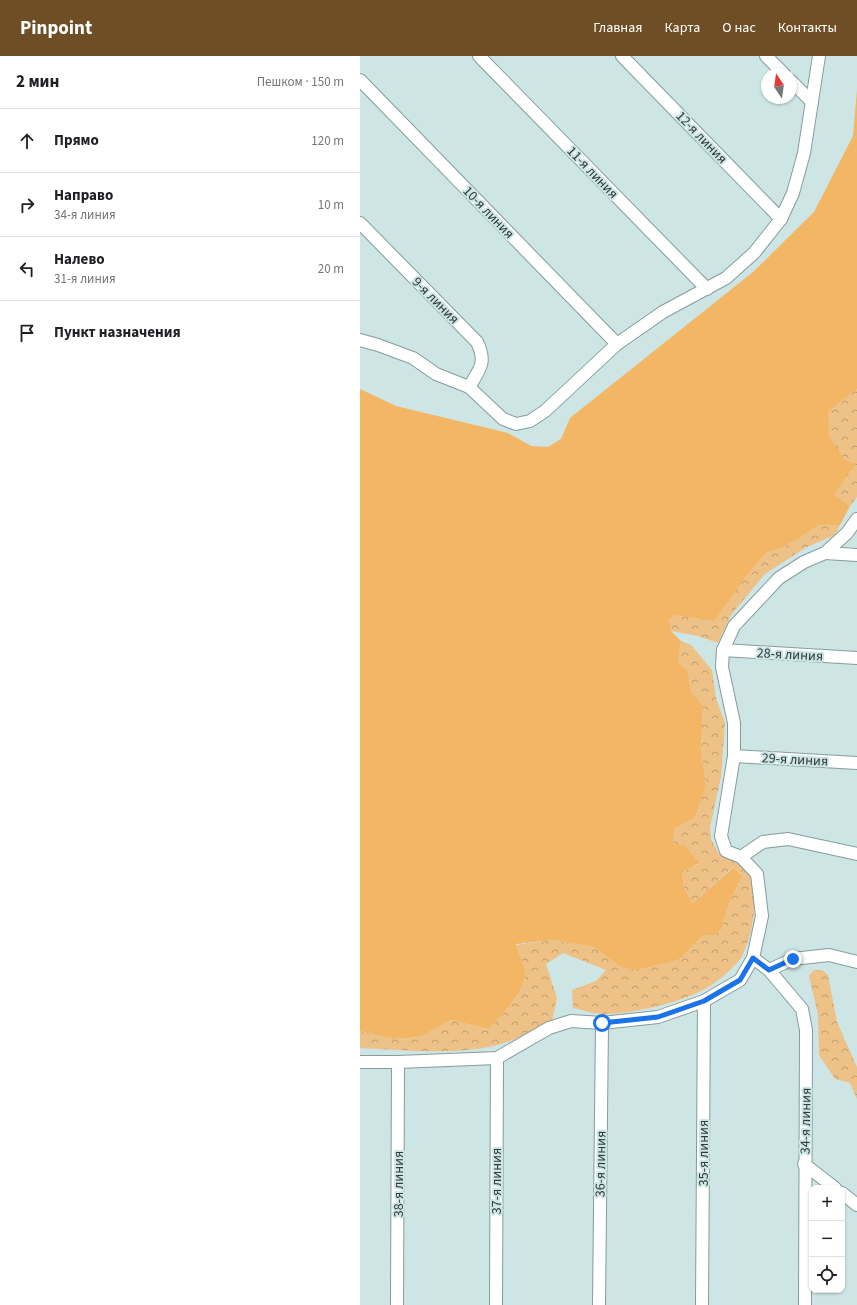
<!DOCTYPE html>
<html lang="ru">
<meta charset="utf-8">
<style>
body{margin:0;font-family:"Source Sans 3",sans-serif;background:#f2f2f2;color:#202124}
.controls{position:absolute;right:12px;bottom:12px;display:grid;overflow:hidden;border-radius:8px;box-shadow:0 1px 3px #0004}
.controls button{width:36px;height:36px;display:grid;place-items:center;padding:0;border:0;border-bottom:1px solid #e0e0e0;background:#fff;color:#202124;font:20px sans-serif}
.compass{position:absolute;left:401px;top:12px;width:36px;height:36px;border-radius:50%;background:#fff;box-shadow:0 1px 3px #0004;rotate:347deg}
.stop{position:absolute;width:12px;height:12px;margin:-9px;border:3px solid #1a73e8;border-radius:50%;background:#fff}
.stop.end{background:#1a73e8;border-color:#fff;box-shadow:0 1px 4px #0008}
.list{margin:0;padding:0;list-style:none}
h2{display:flex;justify-content:space-between;align-items:center;height:52px;margin:0;padding:0 16px;font-size:17px}
h2 small{font-size:13px;font-weight:400;color:#757577}
.list li{display:grid;grid-template-columns:26px 1fr auto;gap:12px;align-items:center;box-sizing:border-box;height:64px;padding:0 16px;border-top:1px solid #e0e0e0}
.list b{display:block;font-size:15px;white-space:nowrap}
.list p{margin:0;font-size:13px;white-space:nowrap;color:#757577}
.list em{font-size:13px;font-style:normal;color:#757577}
.icon{flex:none;width:22px;height:22px;fill:none;stroke:currentColor;stroke-width:2;stroke-linecap:round;stroke-linejoin:round}
.map{position:relative;flex:none;width:497px;height:1249px;overflow:hidden}
header{display:flex;align-items:center;gap:24px;box-sizing:border-box;height:56px;padding:0 20px;background:#6e4f25;color:#fff}
header strong{font-size:19px}
nav{display:flex;gap:22px;margin-inline-start:auto;font-size:14px}
main{display:flex}
aside{flex:1;background:#fff}
.map>svg:first-child{display:block}
.forest{fill:url(#forest-crowns)}
.water{fill:#f3b664}
.lines{fill:none;stroke-linecap:round;stroke-linejoin:round}
.street-casing{stroke:#859c9b;stroke-width:14}
.street{stroke:#fff;stroke-width:12}
.route{stroke:#1a73e8;stroke-width:5}
.labels{text-anchor:middle;stroke-width:4;stroke-linejoin:round;paint-order:stroke}
.street-label{font-size:14px;fill:#323b3b;stroke:#cde5e5}
</style>
<header>
<strong>Pinpoint</strong>
<nav><a>Главная</a><a>Карта</a><a>О нас</a><a>Контакты</a></nav>
</header>
<main>
<aside>
<h2>2 мин<small>Пешком · 150 m</small></h2>
<ul class="list">
<li><svg class="icon" aria-label="ahead" viewBox="0 0 24 24"><path d="M12 20V5M6 11l6-6 6 6"/></svg><div><b>Прямо</b></div><em>120 m</em></li>
<li><svg class="icon" aria-label="right" viewBox="0 0 24 24"><path d="M7 20v-9h11M14 6l5 5-5 5"/></svg><div><b>Направо</b><p>34-я линия</p></div><em>10 m</em></li>
<li><svg class="icon" aria-label="left" viewBox="0 0 24 24"><path d="M17 20v-9H6M10 6l-5 5 5 5"/></svg><div><b>Налево</b><p>31-я линия</p></div><em>20 m</em></li>
<li><svg class="icon" aria-label="arrive" viewBox="0 0 24 24"><path d="M6 21V4h12l-3 4 3 4H6"/></svg><div><b>Пункт назначения</b></div></li>
</ul>
</aside>
<div class="map">
<svg width="497" height="1249" viewBox="0 0 497 1249">
<defs>
<pattern id="forest-crowns" width="20" height="18" patternUnits="userSpaceOnUse"><rect width="20" height="18" fill="#eec187"/><path d="M2 6a3 3 0 1 1 6 0M12 15a3 3 0 1 1 6 0" fill="none" stroke="#c19e70"/></pattern>
</defs>
<rect width="100%" height="100%" fill="#cde5e5"/>
<g class="forest">
<path d="M 497,333 L 497,441 L 490,450 L 474,438 L 481,426 L 484,403 L 468,380 L 468,356 Z"/>
<path d="M 459,469 L 480,469 L 475,479 L 445,492 L 405,518 L 371,559 L 358,587 L 338,580 L 311,575 L 309,564 L 315,559 L 323,560 L 389,516 L 407,496 L 424,491 Z"/>
<path d="M 321,585 L 331,589 L 352,614 L 356,642 L 365,667 L 361,721 L 350,771 L 351,783 L 359,798 C 370,801 387,809 392,822 C 400,840 391,891 378,906 C 371,914 359,924 350,930 C 325,946 273,958 243,958 C 233,958 223,954 213,952 L 212,934 L 236,925 L 246,914 L 203,897 L 186,908 L 197,942 L 192,965 C 176,972 159,983 141,988 C 100,1000 43,994 0,992 L 0,975 L 33,983 L 60,981 L 91,964 L 129,973 C 141,959 168,935 165,915 C 164,907 159,897 156,889 L 193,884 L 235,891 L 261,911 L 320,903 L 343,879 L 354,880 L 362,873 L 367,852 L 382,820 L 372,812 L 333,847 L 324,833 L 322,817 L 338,808 L 313,788 L 315,772 L 335,762 L 346,730 L 341,694 L 343,650 L 331,636 L 328,615 L 318,606 Z"/>
<path d="M 454,914 L 462,914 L 468,919 L 477,966 L 497,1011 L 497,1043 L 490,1027 L 475,1023 L 459,999 L 458,959 L 449,920 Z"/>
</g>
<path class="water" d="M 497,34 L 497,333 L 468,356 L 469,380 L 484,403 L 495,408 L 474,438 L 490,450 L 480,469 L 459,469 L 424,491 L 407,496 L 389,516 L 354,565 L 315,559 L 309,564 L 311,575 L 321,585 L 318,606 L 328,615 L 331,636 L 343,650 L 341,694 L 346,730 L 335,762 L 315,772 L 313,788 L 324,789 L 339,807 L 322,817 L 324,833 L 333,847 L 373,812 L 382,820 L 367,852 L 362,873 L 354,880 L 343,879 L 320,903 L 276,914 L 261,911 L 234,891 L 193,884 L 156,888 C 158,897 164,906 165,915 C 168,934 141,959 129,973 L 91,964 L 60,981 L 33,983 L 0,975 L 0,333 L 36,350 L 148,377 L 171,390 L 188,391 L 201,383 L 210,362 L 393,216 L 454,156 L 493,80 Z"/>
<g class="lines">
<defs>
<g id="street">
<path d="M 119,0 L 347,233"/>
<path d="M 262,0 L 421,163"/>
<path d="M 406,0 L 424,18"/>
<path d="M 0,24 L 257,288"/>
<path d="M 431,25 L 452,46"/>
<path d="M 0,167 L 117,286 C 127,306 120,313 109,331"/>
<path d="M 0,284 L 18,289 L 53,302 L 76,318 L 109,331 L 143,363 L 156,368 L 170,365 L 185,355 L 257,288 L 303,256 L 366,222 L 394,197 L 421,163 L 433,137 L 444,97 L 459,0"/>
<path d="M 465,497 L 497,499"/>
<path d="M 363,594 L 497,602"/>
<path d="M 374,700 L 497,707"/>
<path d="M 381,801 L 403,786 L 428,783 L 497,798"/>
<path d="M 393,902 L 409,914 L 442,953 L 446,974 L 445,1249"/>
<path d="M 409,914 L 433,903 L 469,899 L 497,906"/>
<path d="M 0,1006 L 38,1006 L 137,1002 L 189,972 L 211,965 L 242,967 L 298,961 L 344,945 L 380,924 L 393,902 L 402,860 L 397,818 L 381,801 L 366,795 L 361,780 L 374,700 L 374,667 L 362,611 L 363,594 L 374,570 L 419,522 L 444,506 L 465,497 L 487,477 L 497,463"/>
<path d="M 444,1108 L 475,1132"/>
<path d="M 482,1137 L 497,1149"/>
<path d="M 37,1249 L 38,1006"/>
<path d="M 136,1249 L 137,1002"/>
<path d="M 239,1249 L 242,967"/>
<path d="M 342,1249 L 344,945"/>
</g>
</defs>
<use href="#street" class="street-casing"/>
<use href="#street" class="street"/>
</g>
<g class="lines">
<path class="route" d="M 242,967 L 298,961 L 344,945 L 380,924 L 393,902 L 409,914 L 433,903"/>
</g>
<g class="labels">
<g class="street-label">
<text transform="translate(342 81) rotate(46)" y="5">12-я линия</text>
<text transform="translate(233 116) rotate(46)" y="5">11-я линия</text>
<text transform="translate(129 156) rotate(46)" y="5">10-я линия</text>
<text transform="translate(76 244) rotate(45)" y="5">9-я линия</text>
<text transform="translate(430 598) rotate(3)" y="5">28-я линия</text>
<text transform="translate(435 703) rotate(3)" y="5">29-я линия</text>
<text transform="translate(445 1065) rotate(-89)" y="5">34-я линия</text>
<text transform="translate(343 1097) rotate(-90)" y="5">35-я линия</text>
<text transform="translate(240 1108) rotate(-89)" y="5">36-я линия</text>
<text transform="translate(136 1125) rotate(-90)" y="5">37-я линия</text>
<text transform="translate(38 1128) rotate(-90)" y="5">38-я линия</text>
</g>
</g>
</svg>
<div class="controls">
<button>+</button>
<button>−</button>
<button><svg class="icon" aria-label="locate" viewBox="0 0 24 24"><circle cx="12" cy="12" r="6"/><path d="M12 2v4M12 18v4M2 12h4M18 12h4"/></svg></button>
</div>
<svg class="compass" viewBox="-18 -18 36 36"><path d="M0-13l5 13h-10z" fill="#e53935"/><path d="M0 13l5-13h-10z" fill="#757577"/></svg>
<div class="stop" style="left:242px;top:967px"></div>
<div class="stop end" style="left:433px;top:903px"></div>
</div>
</main>
